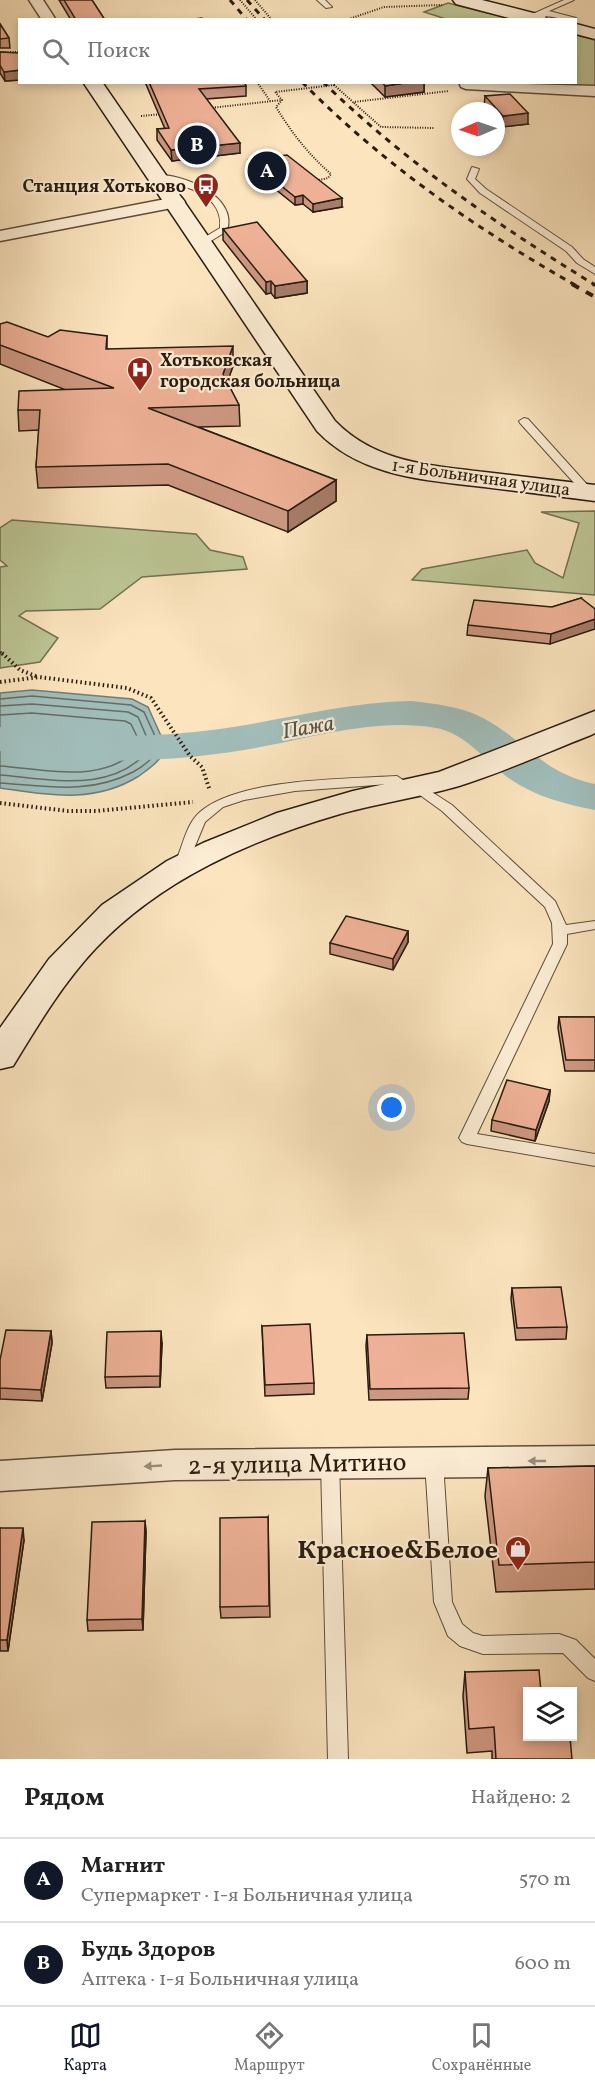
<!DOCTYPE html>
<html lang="ru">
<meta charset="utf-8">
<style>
body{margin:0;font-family:Vollkorn,serif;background:#f6f6f6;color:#222}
.controls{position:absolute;right:18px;bottom:18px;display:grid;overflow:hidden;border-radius:0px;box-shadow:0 3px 9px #0003}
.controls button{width:54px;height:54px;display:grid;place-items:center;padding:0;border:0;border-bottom:2px solid #e0e0e0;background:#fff;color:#222;font:30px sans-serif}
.compass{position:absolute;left:451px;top:102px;width:54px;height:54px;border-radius:50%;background:#fff;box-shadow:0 3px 9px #0003;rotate:268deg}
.you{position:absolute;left:392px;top:1108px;width:21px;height:21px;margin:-15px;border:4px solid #fff;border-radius:50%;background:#1a73e8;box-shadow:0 0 0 9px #1a73e833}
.badge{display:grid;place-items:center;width:39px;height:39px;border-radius:50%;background:#111827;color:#fff;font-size:20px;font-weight:700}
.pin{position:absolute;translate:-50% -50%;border:3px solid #fff;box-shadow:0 2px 6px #0006}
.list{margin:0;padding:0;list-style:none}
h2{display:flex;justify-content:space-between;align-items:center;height:78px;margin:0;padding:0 24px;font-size:26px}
h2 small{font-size:20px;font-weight:400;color:#767676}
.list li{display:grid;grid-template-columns:39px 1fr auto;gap:18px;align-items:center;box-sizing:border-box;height:84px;padding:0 24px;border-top:2px solid #e0e0e0}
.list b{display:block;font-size:22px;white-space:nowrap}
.list p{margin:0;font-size:20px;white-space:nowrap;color:#767676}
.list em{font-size:20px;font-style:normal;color:#767676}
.icon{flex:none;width:33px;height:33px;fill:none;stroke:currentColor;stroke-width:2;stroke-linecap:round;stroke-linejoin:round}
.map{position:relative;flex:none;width:595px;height:1759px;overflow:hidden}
.search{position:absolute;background:#fff;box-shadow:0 3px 9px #0003;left:18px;right:18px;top:18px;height:66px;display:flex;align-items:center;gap:15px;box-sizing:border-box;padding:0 21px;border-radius:0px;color:#767676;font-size:22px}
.sheet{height:246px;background:#fff}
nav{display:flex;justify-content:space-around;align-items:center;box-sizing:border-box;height:84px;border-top:2px solid #e0e0e0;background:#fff;font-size:16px;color:#767676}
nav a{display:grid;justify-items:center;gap:3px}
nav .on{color:#111827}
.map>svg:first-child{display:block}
.green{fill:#bcc594;stroke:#727052;stroke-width:1.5}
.water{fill:#a1bdba;stroke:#717d76;stroke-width:1.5}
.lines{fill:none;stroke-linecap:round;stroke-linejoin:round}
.shore{stroke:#656c64;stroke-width:1.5}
.river{fill:#a1bdba;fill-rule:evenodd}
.lane-casing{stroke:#5e4e3b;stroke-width:2}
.street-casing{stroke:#5e4e3b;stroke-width:3}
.secondary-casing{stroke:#291c0f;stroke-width:3}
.path-far2{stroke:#291c0f;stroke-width:2;stroke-dasharray:1 1.5;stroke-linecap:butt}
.path-far1{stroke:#291c0f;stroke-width:3;stroke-dasharray:1.5 2;stroke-linecap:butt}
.path{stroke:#291c0f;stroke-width:4;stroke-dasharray:1.5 3;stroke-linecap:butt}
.lane{fill:#fcedd5;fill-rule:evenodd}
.street{fill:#fcedd5;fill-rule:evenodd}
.secondary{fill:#fcedd5;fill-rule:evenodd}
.rail-far1{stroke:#291c0f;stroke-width:3;stroke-dasharray:6 6;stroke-linecap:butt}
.rail{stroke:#291c0f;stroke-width:4;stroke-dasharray:8 8;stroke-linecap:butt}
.wall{fill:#cd9882;stroke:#291c0f;stroke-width:1.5}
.shaded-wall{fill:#a77c6a;stroke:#291c0f;stroke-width:1.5}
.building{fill:#eeb197;stroke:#291c0f;stroke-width:1.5}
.oneway{fill:#9d8f7c}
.labels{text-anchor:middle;stroke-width:4.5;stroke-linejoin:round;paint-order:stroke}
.far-poi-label{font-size:18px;font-weight:bold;fill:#291c0f;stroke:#fcedd5;text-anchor:end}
.far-street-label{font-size:18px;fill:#291c0f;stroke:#fcedd5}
.water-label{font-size:22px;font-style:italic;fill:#53544b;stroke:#fcedd5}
.near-street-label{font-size:26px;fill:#291c0f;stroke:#fcedd5}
.near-poi-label{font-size:26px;font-weight:bold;fill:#291c0f;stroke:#fcedd5;text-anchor:end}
</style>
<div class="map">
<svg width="595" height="1759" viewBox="0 0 595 1759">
<rect width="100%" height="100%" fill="#fbe4be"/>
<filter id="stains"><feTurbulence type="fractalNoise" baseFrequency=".00333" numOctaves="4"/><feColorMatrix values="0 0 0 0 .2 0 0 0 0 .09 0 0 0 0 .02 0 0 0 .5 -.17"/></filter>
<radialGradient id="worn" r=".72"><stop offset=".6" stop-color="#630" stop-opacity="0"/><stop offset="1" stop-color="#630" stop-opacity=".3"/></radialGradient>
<g class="green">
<path d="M 448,3 L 512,19 L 446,19 L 424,12 Z"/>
<path d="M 576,35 L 595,40 L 595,89 L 492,83 L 576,82 Z"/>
<path d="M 595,511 L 595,595 L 412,580 L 422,569 L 527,550 L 535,563 L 563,578 L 579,523 L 541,512 Z"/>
<path d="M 12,520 L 196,534 L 210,550 L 243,557 L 247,569 L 142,577 L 100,609 L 26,611 L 19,616 L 58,638 L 40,662 L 0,668 L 0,567 L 7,566 L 0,560 L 0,528 Z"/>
</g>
<path class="water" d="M 32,690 L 132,699 L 148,707 L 166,747 C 162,760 150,768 139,776 C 94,804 50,795 0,788 L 0,693 Z"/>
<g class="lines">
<g class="shore">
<path d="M 0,699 L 32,696 L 131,705 L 144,712 L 160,747 C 154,758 144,766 133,772 C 89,795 47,786 0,783"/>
<path d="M 0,706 L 32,704 L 128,712 L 138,717 L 151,747 C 115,795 50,779 0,775"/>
<path d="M 0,715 L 32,713 L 125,721 L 131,724 L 141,745 C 107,786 45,769 0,766"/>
</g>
<path class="river" d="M 411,701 C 435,704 461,706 483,718 C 526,741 542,773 595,784 L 595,810 C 565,804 536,797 510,779 C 487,763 466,733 436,728 C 372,717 307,740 244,750 C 162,763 81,765 0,751 L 0,727 C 73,738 146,739 220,729 C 284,720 346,702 411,701 Z"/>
<defs>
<g id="lane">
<path d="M 317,0 L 325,0 L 332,7 L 326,8 Z"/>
<path d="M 564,0 L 574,0 L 549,11 L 576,18 L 576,22 L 576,20 C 555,20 550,12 530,19 L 526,17 Z"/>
<path d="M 472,167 L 479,169 L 475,179 L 486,189 L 572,247 L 583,259 L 595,267 L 595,274 L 577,263 L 566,251 L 480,193 L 467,179 Z"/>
<path d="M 155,175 C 182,173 239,196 227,231 L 206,244 L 200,244 L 200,240 L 220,228 C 224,193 182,185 155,179 Z"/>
<path d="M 524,418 L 528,419 L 592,490 L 592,494 L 584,494 L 520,423 L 519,421 Z"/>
<path d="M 397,776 L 403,780 L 402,783 L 295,791 L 244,800 L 223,807 L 205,822 L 186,868 L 176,868 L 174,865 C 183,848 185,825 200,812 C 239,778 347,779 397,776 Z"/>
<path d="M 418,783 L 452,805 L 555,901 L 566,925 L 595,921 L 595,929 L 567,934 L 567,944 L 477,1134 L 595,1154 L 595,1166 L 467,1144 L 462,1142 L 459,1138 L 553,944 L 552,923 L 545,907 L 442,811 L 413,790 L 412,787 L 413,784 Z"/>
<path d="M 434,1455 L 440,1457 L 443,1462 L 452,1602 L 462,1624 L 473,1633 L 483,1636 L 559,1634 L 576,1640 L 595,1659 L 595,1681 L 588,1678 L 563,1653 L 483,1654 L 460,1646 L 448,1636 L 434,1602 L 425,1462 L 428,1457 Z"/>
<path d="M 330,1456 L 336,1458 L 339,1463 L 348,1759 L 328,1759 L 321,1463 L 324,1458 Z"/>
</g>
<g id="street">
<path d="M 29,0 L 43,0 L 56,20 L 42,20 Z"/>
<path d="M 459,82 L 595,86 L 595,96 L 466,89 L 461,87 Z"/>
<path d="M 176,197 L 182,198 L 185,202 L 182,206 L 0,241 L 0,231 Z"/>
<path d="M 595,1446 L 595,1476 L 175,1480 L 0,1491 L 0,1461 L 175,1450 Z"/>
</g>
<g id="secondary">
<path d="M 453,0 L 482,0 L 545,16 L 547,20 L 517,20 L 456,4 Z"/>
<path d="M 576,24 L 595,29 L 595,39 L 576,34 Z"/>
<path d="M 83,82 L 102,82 L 335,421 C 376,463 429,465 484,472 C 521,476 558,481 595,485 L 595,501 C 558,496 521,492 484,487 C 425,480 361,477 317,431 Z"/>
<path d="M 595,711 L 595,733 L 591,735 C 547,752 504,772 459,786 C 420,797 380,803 340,814 C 251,840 161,879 96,948 C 63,983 38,1025 13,1066 L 0,1069 L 0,1028 L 49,959 L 102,905 L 167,861 L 203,843 L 277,813 L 353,791 L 439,772 Z"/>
</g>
</defs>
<use href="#lane" class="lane-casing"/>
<use href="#street" class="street-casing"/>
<use href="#secondary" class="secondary-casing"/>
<g class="path-far2">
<path d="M 240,0 L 257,20"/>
<path d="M 255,0 L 272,20"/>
<path d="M 346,20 L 384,7 L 442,5"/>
<path d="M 0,52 L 20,52"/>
<path d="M 257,82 L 270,101"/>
<path d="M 334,85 L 353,102 L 449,91"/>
<path d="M 354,103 L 381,127 L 434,128"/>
<path d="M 210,108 L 282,100"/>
<path d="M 141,116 L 163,114"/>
<path d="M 314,181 L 328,178 L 331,174 C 309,155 291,132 276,107 L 282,100 L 275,92 L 334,85 L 332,82"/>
<path d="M 272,190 L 275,189"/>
</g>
<path class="path-far1" d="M 0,652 L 3,655"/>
<g class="path">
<path d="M 2,653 L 20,670 L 38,677"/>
<path d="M 0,682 L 39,677 L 127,688 L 151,698 L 190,756 L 202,767 L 210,791"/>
<path d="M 0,803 L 68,811 L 96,811 L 193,802"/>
</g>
<use href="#lane" class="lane"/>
<use href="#street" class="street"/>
<use href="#secondary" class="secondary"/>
<g class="rail-far1">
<path d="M 230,0 L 247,20"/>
<path d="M 247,0 L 265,20"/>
<path d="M 302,82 C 383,164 475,228 575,285"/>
<path d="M 323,82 C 405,162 498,225 595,285"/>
</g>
<g class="rail">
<path d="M 572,284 L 595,297"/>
<path d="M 593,284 L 595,285"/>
</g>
</g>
<g class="wall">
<path d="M 59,0 L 92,0 L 105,20 L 71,20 Z"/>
<path d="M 0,24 L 9,38 L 10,48 L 0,48 Z"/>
<path d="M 0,52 L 20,54 L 20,80 L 5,81 L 0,73 Z"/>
<path d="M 145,82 L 244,82 L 246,86 L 246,96 L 206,99 L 240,153 L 172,161 L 157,140 L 157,129 L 165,129 Z"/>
<path d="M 370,82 L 424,82 L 424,92 L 385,97 Z"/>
<path d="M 485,96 L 528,124 L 502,127 L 496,120 L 496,111 L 487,111 L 484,108 Z"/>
<path d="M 249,160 L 342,207 L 313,212 L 303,204 L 295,205 L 249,168 Z"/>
<path d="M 223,229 L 307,281 L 307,293 L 275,298 L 271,293 L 266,294 L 223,240 Z"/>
<path d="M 0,324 L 48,337 L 107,336 L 107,349 L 233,366 L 227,382 L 239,405 L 240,426 L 198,427 L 336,480 L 336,501 L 288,532 L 168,485 L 38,488 L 36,467 L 39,430 L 19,431 L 18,410 L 66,390 L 0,364 Z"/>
<path d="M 581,598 L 550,644 L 467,635 L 468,625 L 552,607 Z"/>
<path d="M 408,931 L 408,942 L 393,970 L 330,954 L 330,943 Z"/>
<path d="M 559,1017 L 595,1017 L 595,1071 L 565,1071 L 558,1028 Z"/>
<path d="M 550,1090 L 549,1101 L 535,1141 L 491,1131 L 492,1120 Z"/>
<path d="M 512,1288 L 567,1327 L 566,1339 L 516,1340 L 511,1299 Z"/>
<path d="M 262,1326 L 314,1383 L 314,1394 L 265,1396 Z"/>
<path d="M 51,1331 L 52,1343 L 42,1401 L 0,1399 L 0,1360 Z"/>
<path d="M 367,1335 L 469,1388 L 468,1399 L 369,1400 L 366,1346 Z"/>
<path d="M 162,1343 L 160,1387 L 106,1388 L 105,1377 Z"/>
<path d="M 595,1466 L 595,1589 L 496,1592 L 485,1496 L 488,1468 Z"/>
<path d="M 268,1517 L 270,1617 L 221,1618 L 220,1607 Z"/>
<path d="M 145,1521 L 146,1532 L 143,1630 L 88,1631 L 87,1620 Z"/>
<path d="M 0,1528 L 24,1540 L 8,1651 L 0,1651 Z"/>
<path d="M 465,1672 L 528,1737 L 572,1759 L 492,1759 L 492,1751 L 467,1753 L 463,1696 Z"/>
</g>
<g class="shaded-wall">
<path d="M 20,70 L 20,80 L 5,81 L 4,72 Z"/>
<path d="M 411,82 L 424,82 L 424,92 L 385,97 L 385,86 Z"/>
<path d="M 528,113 L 528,124 L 502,127 L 503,116 Z"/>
<path d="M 240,143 L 240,153 L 172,161 L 171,150 Z"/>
<path d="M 303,195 L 303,204 L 295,205 L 295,197 Z"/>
<path d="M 342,198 L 342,207 L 313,212 L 313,204 Z"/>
<path d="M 271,281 L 271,293 L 266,294 L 266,282 Z"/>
<path d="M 307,281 L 307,293 L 275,298 L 275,286 Z"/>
<path d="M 233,346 L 233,366 L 223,394 L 223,374 Z"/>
<path d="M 336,480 L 336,501 L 288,532 L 288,511 Z"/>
<path d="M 595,619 L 595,629 L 550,644 L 551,634 Z"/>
<path d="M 408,931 L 408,942 L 393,970 L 393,959 Z"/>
<path d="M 550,1090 L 549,1101 L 535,1141 L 536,1130 Z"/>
<path d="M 51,1331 L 52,1343 L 42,1401 L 41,1390 Z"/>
<path d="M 161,1331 L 162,1343 L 160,1387 L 160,1376 Z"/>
<path d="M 145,1521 L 146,1532 L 143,1630 L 142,1619 Z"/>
<path d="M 23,1528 L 24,1540 L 8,1651 L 7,1640 Z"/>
</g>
<g class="building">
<path d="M 64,0 L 92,0 L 105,20 L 76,20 Z"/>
<path d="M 202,18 L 203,20 L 186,20 Z"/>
<path d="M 0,24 L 9,38 L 0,39 Z"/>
<path d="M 0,52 L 19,53 L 20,54 L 20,70 L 4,72 L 0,65 Z"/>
<path d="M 149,82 L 244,82 L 246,86 L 199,89 L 240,143 L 171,150 L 157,129 L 169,128 Z"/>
<path d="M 382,82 L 411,82 L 385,86 Z"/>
<path d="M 510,94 L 528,113 L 503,116 L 485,96 Z"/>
<path d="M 287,155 L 342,198 L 313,204 L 303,195 L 295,197 L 249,160 Z"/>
<path d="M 257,222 L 307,281 L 275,286 L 271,281 L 266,282 L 223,229 Z"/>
<path d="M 7,322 L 48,337 L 60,330 L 107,336 L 106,349 L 233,346 L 223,374 L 239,405 L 148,408 L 336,480 L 288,511 L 168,464 L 36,467 L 40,410 L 18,410 L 19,391 L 114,388 L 0,345 L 0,324 Z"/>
<path d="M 581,598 L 595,609 L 595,619 L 551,634 L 468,625 L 474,600 L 552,607 Z"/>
<path d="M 346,916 L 408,931 L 393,959 L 330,943 Z"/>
<path d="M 559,1017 L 595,1017 L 595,1060 L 566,1060 Z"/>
<path d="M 507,1080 L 550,1090 L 536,1130 L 492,1120 Z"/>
<path d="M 561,1287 L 567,1327 L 517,1328 L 512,1288 Z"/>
<path d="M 310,1324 L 314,1383 L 265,1385 L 262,1326 Z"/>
<path d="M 6,1330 L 51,1331 L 41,1390 L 0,1388 L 0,1360 Z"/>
<path d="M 161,1331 L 160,1376 L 105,1377 L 107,1332 Z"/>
<path d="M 464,1333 L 469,1388 L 370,1389 L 367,1335 Z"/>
<path d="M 595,1466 L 595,1562 L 499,1565 L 488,1468 Z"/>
<path d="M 268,1517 L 269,1606 L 220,1607 L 220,1518 Z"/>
<path d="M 145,1521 L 142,1619 L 87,1620 L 92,1522 Z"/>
<path d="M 0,1528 L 23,1528 L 7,1640 L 0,1640 Z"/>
<path d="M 539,1670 L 541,1692 L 528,1692 L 528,1737 L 570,1737 L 572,1759 L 496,1759 L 494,1727 L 469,1729 L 465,1672 Z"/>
</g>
<defs><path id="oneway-solid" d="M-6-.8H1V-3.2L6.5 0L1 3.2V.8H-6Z" transform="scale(1.5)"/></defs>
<g class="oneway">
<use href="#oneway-solid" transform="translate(537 1461) rotate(180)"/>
<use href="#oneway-solid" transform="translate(153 1466) rotate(177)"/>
</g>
<defs>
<symbol id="bus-pin" viewBox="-11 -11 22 30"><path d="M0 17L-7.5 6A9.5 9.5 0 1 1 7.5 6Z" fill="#8f2418" stroke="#fcedd5"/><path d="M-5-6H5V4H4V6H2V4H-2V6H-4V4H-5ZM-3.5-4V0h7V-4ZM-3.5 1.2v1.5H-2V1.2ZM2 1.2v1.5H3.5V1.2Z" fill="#fff"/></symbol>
<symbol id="hospital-pin" viewBox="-11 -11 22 30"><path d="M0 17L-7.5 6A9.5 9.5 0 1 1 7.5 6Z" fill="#8f2418" stroke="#fcedd5"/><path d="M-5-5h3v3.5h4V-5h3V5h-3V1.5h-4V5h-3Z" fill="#fff"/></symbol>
<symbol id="shop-pin" viewBox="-11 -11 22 30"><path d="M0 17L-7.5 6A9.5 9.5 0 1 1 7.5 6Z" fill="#8f2418" stroke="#fcedd5"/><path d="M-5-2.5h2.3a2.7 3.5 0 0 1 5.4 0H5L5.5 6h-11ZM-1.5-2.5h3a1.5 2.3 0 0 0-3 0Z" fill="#fff"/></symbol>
</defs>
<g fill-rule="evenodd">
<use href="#bus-pin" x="191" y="171" width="30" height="40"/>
<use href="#hospital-pin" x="125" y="355" width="30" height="40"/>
<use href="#shop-pin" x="503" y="1534" width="30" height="40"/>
</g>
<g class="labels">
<g class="far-poi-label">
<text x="186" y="192">Станция Хотьково</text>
<text x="160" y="366" text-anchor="start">Хотьковская<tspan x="160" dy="21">городская больница</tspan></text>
</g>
<g class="far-street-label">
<text transform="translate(481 477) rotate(8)" y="6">1-я Больничная улица</text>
</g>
<g class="water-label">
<text transform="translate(308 726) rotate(-10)" y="8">Пажа</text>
</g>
<g class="near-street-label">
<text transform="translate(297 1463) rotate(-1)" y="9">2-я улица Митино</text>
</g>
<g class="near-poi-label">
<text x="498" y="1558">Красное&amp;Белое</text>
</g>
</g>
<rect width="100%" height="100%" filter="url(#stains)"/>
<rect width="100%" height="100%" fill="url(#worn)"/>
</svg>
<div class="controls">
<button><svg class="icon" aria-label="layers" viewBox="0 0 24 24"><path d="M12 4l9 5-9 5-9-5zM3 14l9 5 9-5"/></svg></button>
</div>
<svg class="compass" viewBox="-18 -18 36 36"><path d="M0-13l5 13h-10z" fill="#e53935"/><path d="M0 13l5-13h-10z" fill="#767676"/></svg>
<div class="you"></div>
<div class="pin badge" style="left:267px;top:171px">A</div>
<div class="pin badge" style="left:197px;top:145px">B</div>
<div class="search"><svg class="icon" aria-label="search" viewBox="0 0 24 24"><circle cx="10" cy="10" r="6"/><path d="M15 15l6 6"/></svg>Поиск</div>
</div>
<section class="sheet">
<h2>Рядом<small>Найдено: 2</small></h2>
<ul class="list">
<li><span class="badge">A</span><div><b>Магнит</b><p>Супермаркет · 1-я Больничная улица</p></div><em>570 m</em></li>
<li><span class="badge">B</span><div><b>Будь Здоров</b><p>Аптека · 1-я Больничная улица</p></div><em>600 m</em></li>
</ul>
</section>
<nav>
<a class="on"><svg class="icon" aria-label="map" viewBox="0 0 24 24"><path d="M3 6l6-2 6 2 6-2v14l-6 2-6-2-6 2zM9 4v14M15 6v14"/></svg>Карта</a>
<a><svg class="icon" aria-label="directions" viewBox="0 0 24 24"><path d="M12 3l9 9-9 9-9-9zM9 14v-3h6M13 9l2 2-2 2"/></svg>Маршрут</a>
<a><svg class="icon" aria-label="saved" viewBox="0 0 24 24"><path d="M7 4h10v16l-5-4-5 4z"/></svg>Сохранённые</a>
</nav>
